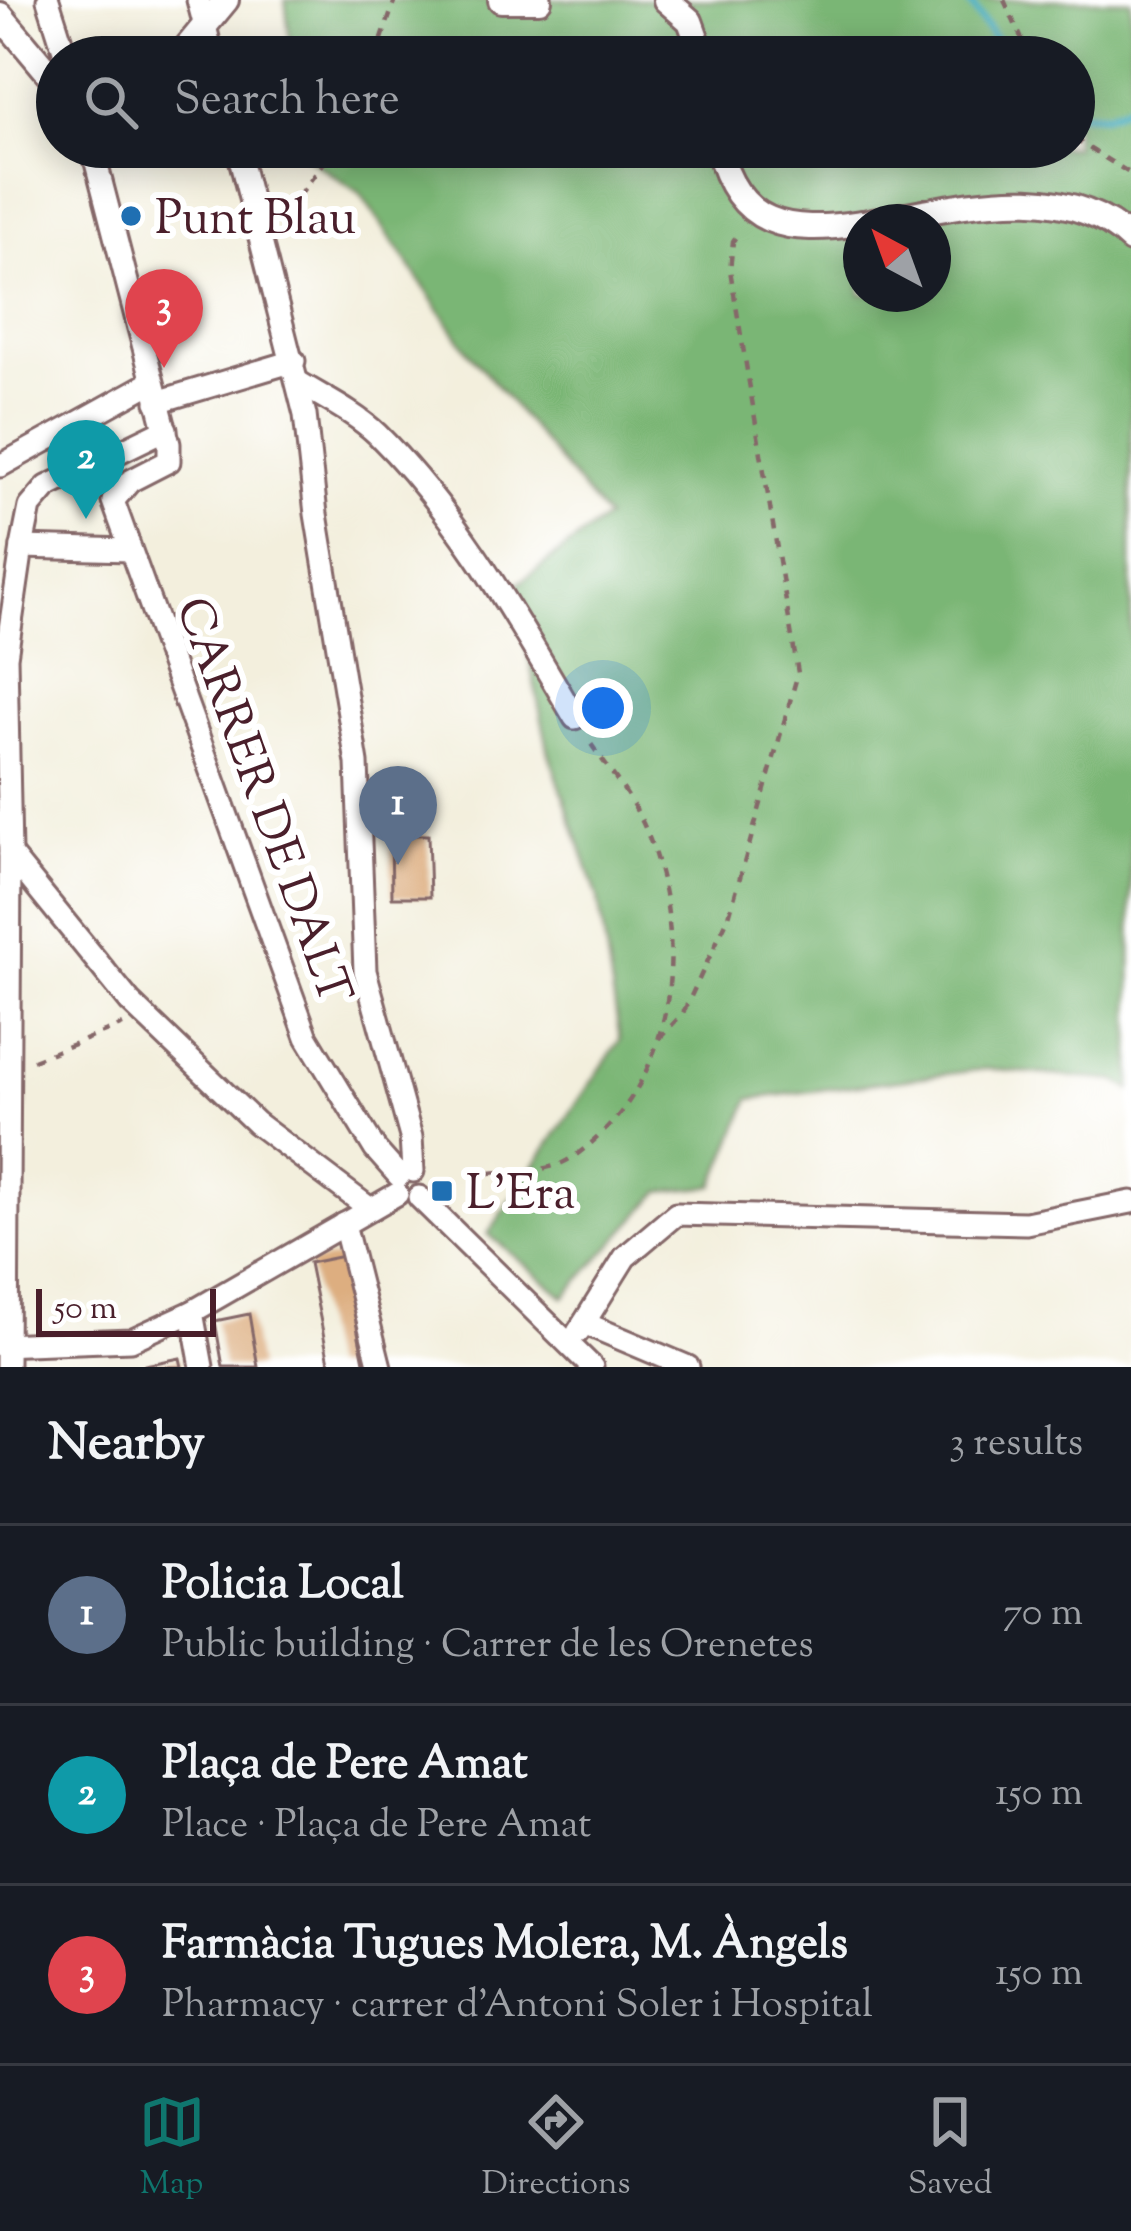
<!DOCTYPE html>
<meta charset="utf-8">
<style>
body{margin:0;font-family:"Sorts Mill Goudy",serif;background:#242831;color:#f1f3f6}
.compass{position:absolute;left:843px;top:204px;width:108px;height:108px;border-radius:50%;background:#171b24;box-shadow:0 6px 30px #0003;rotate:319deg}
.scale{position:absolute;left:36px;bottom:30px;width:180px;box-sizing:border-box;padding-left:12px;border:6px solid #4a1f2b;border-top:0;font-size:33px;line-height:42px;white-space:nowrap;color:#4a1f2b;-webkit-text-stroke:9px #fff;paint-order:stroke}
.you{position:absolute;left:603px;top:708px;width:42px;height:42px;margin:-30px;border:9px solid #fff;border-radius:50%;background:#1a73e8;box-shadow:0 0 0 18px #1a73e833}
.badge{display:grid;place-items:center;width:78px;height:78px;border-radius:50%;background:#0f766e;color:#fff;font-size:39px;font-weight:700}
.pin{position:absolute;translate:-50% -99px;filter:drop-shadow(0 3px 6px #0008)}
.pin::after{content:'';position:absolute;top:63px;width:42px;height:36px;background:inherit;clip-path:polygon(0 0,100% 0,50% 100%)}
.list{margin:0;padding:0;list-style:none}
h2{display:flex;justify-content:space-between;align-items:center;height:156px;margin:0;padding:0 48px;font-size:51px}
h2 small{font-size:39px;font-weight:400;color:#9ea1a6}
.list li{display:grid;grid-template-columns:78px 1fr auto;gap:36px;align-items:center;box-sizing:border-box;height:180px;padding:0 48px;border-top:3px solid #363941}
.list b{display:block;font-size:45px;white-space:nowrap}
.list p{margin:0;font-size:39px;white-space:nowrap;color:#9ea1a6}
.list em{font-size:39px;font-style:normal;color:#9ea1a6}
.icon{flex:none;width:66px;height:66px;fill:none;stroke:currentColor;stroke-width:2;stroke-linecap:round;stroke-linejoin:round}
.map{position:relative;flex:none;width:1131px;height:1367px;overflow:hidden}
.search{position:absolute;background:#171b24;box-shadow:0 6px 30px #0003;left:36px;right:36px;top:36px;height:132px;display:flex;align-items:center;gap:30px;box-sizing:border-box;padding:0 42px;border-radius:66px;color:#9ea1a6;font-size:45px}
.sheet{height:696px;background:#171b24}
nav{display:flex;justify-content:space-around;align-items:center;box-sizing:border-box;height:168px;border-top:3px solid #363941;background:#171b24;font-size:33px;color:#9ea1a6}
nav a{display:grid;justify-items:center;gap:6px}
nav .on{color:#0f766e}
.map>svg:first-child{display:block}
.forest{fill:#7ab675;stroke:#626a50;stroke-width:3;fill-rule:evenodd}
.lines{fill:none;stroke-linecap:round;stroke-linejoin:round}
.stream{stroke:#3ea9bd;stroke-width:8}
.building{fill:#ddae80}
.minor-casing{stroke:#856869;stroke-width:27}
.tertiary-casing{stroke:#856869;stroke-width:30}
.path{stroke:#856869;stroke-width:4.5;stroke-dasharray:9 9;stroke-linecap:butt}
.minor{stroke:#fff;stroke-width:21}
.tertiary{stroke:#fff;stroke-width:24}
.poi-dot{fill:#1f6fb2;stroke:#fff;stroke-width:4.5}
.labels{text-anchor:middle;stroke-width:12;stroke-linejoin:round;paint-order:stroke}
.poi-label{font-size:48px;fill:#4a1f2b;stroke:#fff;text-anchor:start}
.street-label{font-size:48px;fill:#4a1f2b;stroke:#fff}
</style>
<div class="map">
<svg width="1131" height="1367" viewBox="0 0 1131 1367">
<rect width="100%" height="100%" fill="#fff"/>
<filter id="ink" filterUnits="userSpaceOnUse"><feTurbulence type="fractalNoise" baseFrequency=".00833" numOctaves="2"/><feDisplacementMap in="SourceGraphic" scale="24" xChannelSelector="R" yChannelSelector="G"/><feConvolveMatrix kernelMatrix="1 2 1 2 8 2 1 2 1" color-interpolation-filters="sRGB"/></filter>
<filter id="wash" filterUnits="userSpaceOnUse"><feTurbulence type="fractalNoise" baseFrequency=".004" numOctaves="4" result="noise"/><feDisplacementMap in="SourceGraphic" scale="48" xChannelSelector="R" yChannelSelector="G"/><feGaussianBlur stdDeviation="2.7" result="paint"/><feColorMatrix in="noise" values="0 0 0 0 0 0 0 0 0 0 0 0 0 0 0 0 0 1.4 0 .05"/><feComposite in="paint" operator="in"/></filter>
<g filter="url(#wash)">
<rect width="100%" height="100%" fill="#f3efdd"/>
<path class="forest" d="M 285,0 L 1131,0 L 1131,1090 L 1116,1081 L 986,1069 L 750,1099 L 714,1186 L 660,1192 L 564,1297 L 488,1234 L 620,1040 L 598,898 L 549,753 L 514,587 L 606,518 L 467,350 L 360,193 L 305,156 L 303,147 L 1074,147 L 1074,57 L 292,57 ZM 861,222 L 933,222 L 933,294 L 861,294 Z"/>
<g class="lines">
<g class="stream">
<path d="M 968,0 L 1007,57"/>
<path d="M 1074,113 L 1104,115 L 1131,105"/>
</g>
</g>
<g id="blocks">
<g class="building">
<path d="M 391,835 L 428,835 L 430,897 L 392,897 Z"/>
<path d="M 343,1256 L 365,1367 L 330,1367 L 309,1263 Z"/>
<path d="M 249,1314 L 258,1367 L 223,1367 L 215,1321 Z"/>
<path d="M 180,1358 L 182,1367 L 145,1367 L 145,1365 Z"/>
</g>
</g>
</g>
<g filter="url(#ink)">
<use href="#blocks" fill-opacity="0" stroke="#856869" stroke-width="3"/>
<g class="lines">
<defs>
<g id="minor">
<path d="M 48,0 L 66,57"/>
<path d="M 198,0 L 213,57"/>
<path d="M 92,147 L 169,444 L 169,461 L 130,481 L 113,501 L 307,1037 L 375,1149 L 399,1176"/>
<path d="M 237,147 L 305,415 L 316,514 L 357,763 L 365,971 L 411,1137 L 413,1171"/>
<path d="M 298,382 C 324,398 355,413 377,434 C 459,515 517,620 575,718"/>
<path d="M 157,402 L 294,361"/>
<path d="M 0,466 L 150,383"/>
<path d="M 22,547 L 130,550"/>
<path d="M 10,854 L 130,1002 L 256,1123 L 369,1208"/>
<path d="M 419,1197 L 592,1367"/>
<path d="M 344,1224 L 380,1367"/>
<path d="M 192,1312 L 202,1367"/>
<path d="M 584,1323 L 625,1257 L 676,1214 L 1026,1223 L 1131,1202"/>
<path d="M 578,1332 L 584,1323 L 688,1367"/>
<path d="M 0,1345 L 131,1340 L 192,1312 L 397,1194"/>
<path d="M 7,1367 L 10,854 L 6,657 L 22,547 L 30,507 L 47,487 L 166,429"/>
</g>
<g id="tertiary">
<path d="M 501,0 L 539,0"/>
<path d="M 666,0 L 690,21 L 703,57"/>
<path d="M 0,15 L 57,83"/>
<path d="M 179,57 L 226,0"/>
<path d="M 718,147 C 738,227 787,234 861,223"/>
<path d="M 868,222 C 953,209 1061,173 1131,240"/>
</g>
</defs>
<use href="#minor" class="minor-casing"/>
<use href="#tertiary" class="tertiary-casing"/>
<g class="path">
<path d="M 1004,0 L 1030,57"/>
<path d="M 376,57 L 395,0"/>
<path d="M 1074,139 L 1131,174"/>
<path d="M 277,224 L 336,147"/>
<path d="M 659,1039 L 683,1013 L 729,916 L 798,673 L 730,270 L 733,241 L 740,231"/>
<path d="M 33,1060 L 123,1025"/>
<path d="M 490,1173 C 511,1171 534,1172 554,1166 C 571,1161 586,1148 599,1136 C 680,1061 687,929 646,830 C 633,798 606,767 587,738"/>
</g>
<use href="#minor" class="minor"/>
<use href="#tertiary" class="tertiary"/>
</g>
</g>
<g class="poi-dot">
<circle cx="131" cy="216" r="12"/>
<rect x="430" y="1179" width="24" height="24" rx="6"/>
</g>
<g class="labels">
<g class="poi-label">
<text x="155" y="233">Punt Blau</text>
<text x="466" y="1208">L'Era</text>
</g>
<g class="street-label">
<text transform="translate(266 800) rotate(70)" y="17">CARRER DE DALT</text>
</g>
</g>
</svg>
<svg class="compass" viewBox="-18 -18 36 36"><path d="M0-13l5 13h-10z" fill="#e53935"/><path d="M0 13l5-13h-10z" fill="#9ea1a6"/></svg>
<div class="scale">50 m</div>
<div class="you"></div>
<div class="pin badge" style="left:398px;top:865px;background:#5c6f8a">1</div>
<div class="pin badge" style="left:86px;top:519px;background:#0f9aa8">2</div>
<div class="pin badge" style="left:164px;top:368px;background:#e0444e">3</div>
<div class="search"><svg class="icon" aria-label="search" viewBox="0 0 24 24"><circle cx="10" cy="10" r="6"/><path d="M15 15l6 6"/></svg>Search here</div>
</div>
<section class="sheet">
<h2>Nearby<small>3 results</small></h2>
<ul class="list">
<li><span class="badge" style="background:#5c6f8a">1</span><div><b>Policia Local</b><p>Public building · Carrer de les Orenetes</p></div><em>70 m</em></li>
<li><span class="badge" style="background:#0f9aa8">2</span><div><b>Plaça de Pere Amat</b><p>Place · Plaça de Pere Amat</p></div><em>150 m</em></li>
<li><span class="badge" style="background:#e0444e">3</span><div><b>Farmàcia Tugues Molera, M. Àngels</b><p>Pharmacy · carrer d'Antoni Soler i Hospital</p></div><em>150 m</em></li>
</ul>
</section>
<nav>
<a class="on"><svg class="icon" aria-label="map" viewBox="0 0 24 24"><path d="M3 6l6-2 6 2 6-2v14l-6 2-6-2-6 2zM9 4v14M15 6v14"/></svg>Map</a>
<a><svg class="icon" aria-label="directions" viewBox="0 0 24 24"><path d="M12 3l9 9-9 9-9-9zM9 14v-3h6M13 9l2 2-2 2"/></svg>Directions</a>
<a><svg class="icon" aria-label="saved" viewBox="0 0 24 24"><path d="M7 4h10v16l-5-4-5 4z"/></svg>Saved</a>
</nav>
